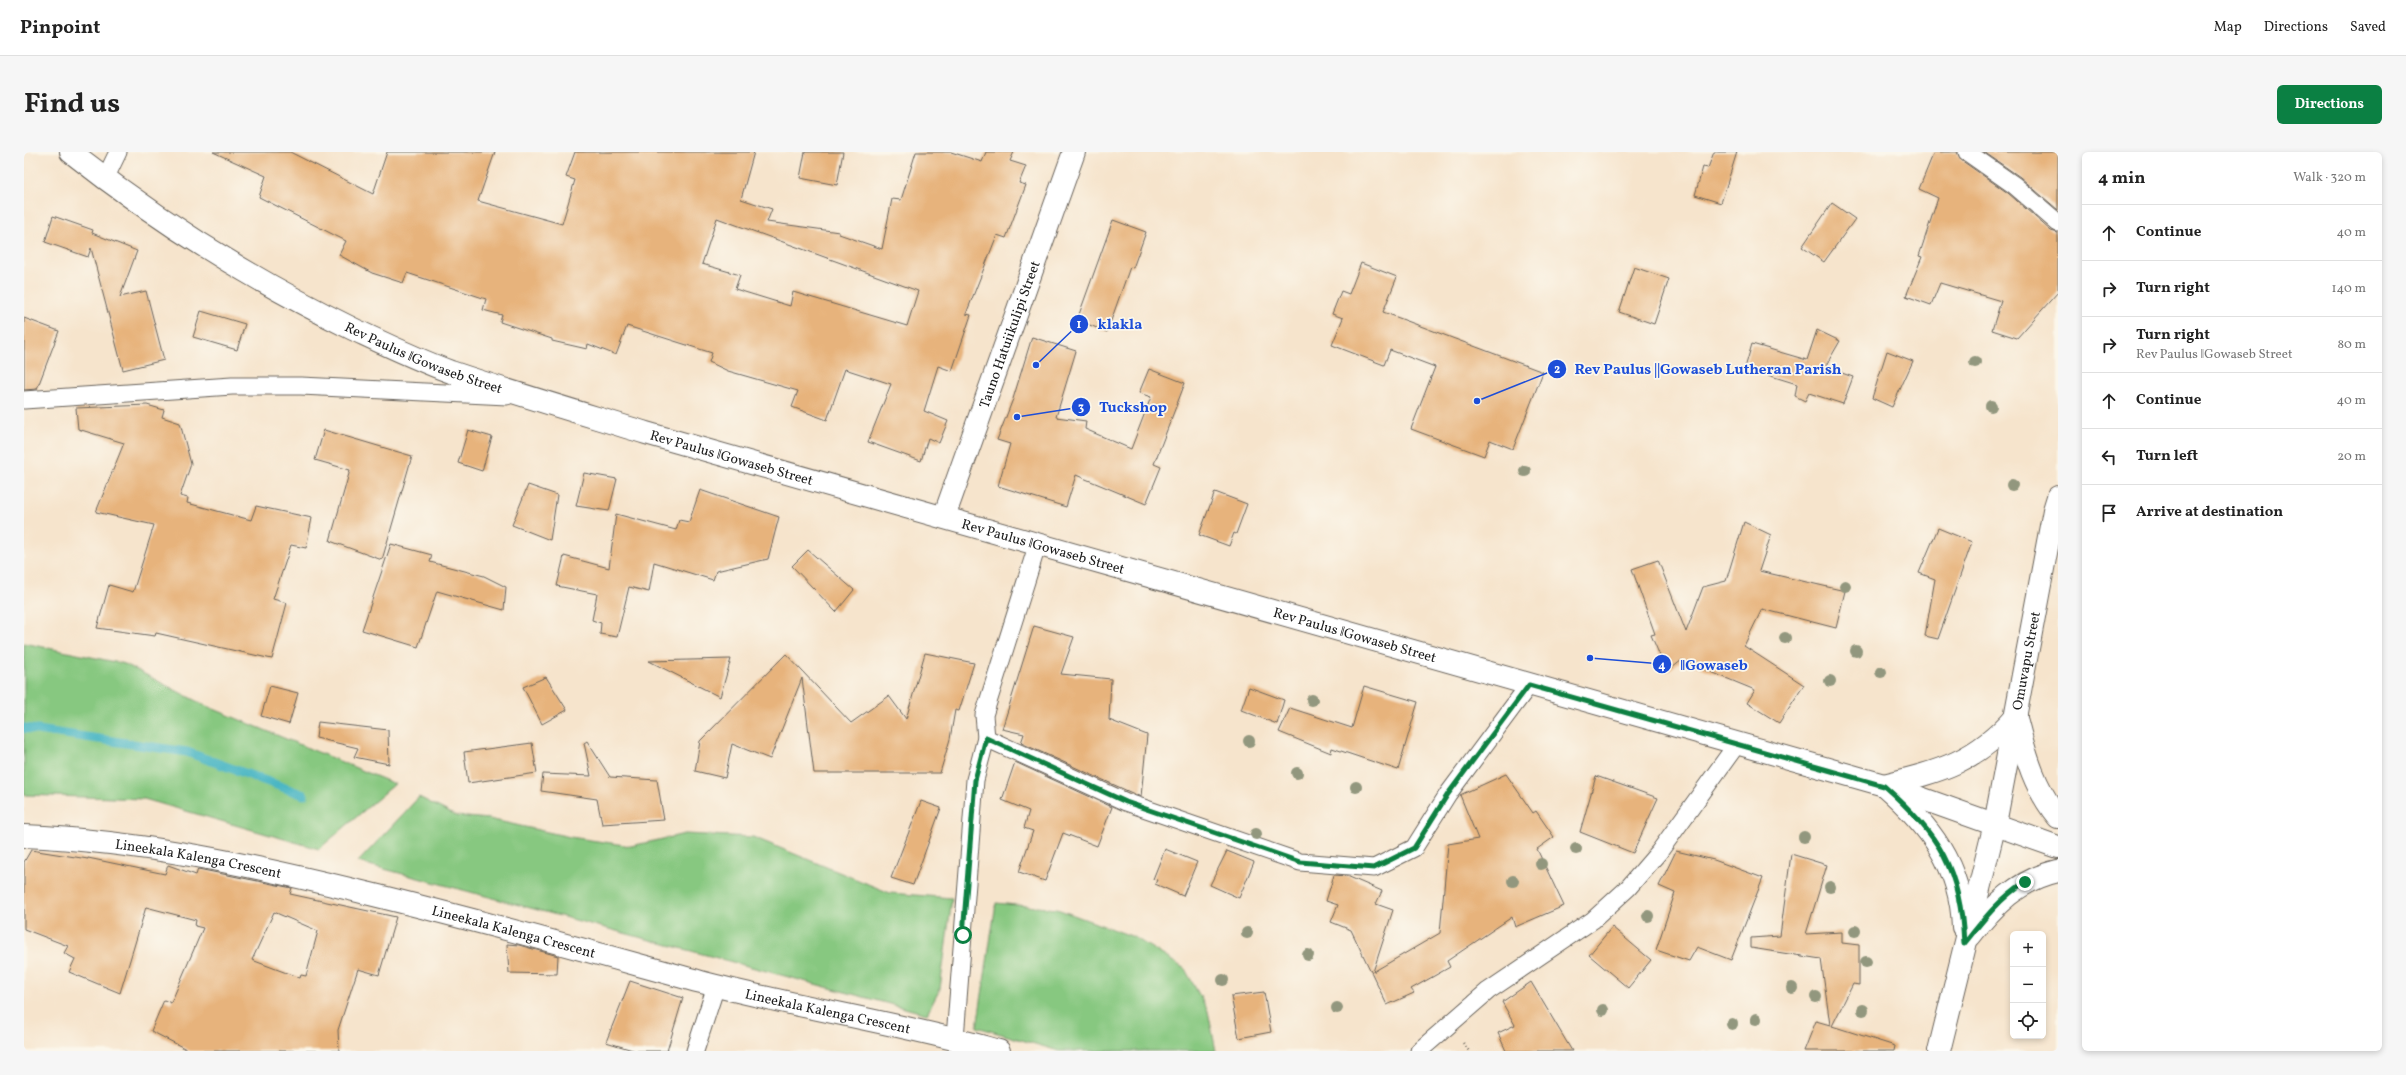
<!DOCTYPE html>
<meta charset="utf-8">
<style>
body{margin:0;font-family:Vollkorn,serif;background:#f6f6f6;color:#222}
.controls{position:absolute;right:12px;bottom:12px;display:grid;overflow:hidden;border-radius:6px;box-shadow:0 2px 6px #0003}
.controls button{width:36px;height:36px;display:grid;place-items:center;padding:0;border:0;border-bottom:1px solid #e0e0e0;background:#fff;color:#222;font:20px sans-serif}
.stop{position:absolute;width:12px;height:12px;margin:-9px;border:3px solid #0b8043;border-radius:50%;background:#fff}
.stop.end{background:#0b8043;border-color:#fff;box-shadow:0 1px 4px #0008}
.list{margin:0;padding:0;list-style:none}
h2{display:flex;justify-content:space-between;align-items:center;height:52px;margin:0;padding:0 16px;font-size:17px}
h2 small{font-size:13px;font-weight:400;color:#767676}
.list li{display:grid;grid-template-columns:26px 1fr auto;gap:12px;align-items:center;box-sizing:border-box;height:56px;padding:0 16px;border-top:1px solid #e0e0e0}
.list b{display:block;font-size:15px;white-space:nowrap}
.list p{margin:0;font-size:13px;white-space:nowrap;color:#767676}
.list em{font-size:13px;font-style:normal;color:#767676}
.icon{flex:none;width:22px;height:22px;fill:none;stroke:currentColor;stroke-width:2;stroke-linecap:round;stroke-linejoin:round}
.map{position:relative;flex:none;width:2034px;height:899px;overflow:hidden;border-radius:6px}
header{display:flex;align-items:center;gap:24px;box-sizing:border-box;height:56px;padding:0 20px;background:#fff;border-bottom:1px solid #e0e0e0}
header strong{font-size:19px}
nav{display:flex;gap:22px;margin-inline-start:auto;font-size:14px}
.intro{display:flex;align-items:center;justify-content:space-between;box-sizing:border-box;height:96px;padding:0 24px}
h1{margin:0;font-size:28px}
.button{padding:10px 18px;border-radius:6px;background:#0b8043;color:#fff;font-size:14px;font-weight:700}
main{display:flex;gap:24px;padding:0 24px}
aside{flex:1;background:#fff;border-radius:6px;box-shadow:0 2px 6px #0003}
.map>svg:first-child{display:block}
.green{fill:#87c880;stroke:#52724e}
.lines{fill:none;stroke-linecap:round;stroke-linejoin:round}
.stream{stroke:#47b5c3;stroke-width:9}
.building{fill:#e7b37b;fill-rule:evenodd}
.service-casing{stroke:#68625a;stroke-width:19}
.minor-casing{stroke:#68625a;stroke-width:24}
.tertiary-casing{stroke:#68625a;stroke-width:24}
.path{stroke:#68625a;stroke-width:2.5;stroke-dasharray:1 3;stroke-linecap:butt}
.service{stroke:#fff;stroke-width:17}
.minor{stroke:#fff;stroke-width:22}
.tertiary{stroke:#fff;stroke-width:22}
.tree{fill:#92977e}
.route{stroke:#0b8043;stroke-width:5}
.labels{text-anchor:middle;stroke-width:3.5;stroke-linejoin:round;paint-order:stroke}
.street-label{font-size:14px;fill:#1c1c1c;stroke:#fbf7ec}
.leader{fill:none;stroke:#1d4ed8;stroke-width:1.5}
.callout-dot{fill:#1d4ed8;stroke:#fbf7ec;stroke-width:1.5}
.mark-label{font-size:12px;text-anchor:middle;font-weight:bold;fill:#fff}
.callout-label{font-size:15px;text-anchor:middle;font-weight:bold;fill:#1d4ed8;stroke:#fbf7ec;stroke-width:3.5;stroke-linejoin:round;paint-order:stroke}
</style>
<header>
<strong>Pinpoint</strong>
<nav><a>Map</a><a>Directions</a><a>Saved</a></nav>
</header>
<div class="intro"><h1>Find us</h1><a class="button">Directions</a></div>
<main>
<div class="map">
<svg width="2034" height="899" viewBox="0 0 2034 899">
<rect width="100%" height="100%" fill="#fbf7ec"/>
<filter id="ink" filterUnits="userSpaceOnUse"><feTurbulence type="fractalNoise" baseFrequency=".025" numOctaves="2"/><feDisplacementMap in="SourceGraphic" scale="8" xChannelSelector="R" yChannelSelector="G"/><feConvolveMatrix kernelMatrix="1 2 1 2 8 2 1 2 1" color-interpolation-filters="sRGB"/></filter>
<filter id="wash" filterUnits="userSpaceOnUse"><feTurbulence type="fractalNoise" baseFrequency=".012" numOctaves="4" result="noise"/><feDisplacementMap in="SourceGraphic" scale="16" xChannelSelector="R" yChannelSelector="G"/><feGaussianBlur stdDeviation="0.9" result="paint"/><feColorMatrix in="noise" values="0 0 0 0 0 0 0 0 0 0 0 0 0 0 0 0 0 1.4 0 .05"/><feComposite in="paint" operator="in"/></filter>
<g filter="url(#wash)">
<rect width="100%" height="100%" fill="#f6e4cc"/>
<g class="green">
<path d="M 0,491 L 101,512 L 180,553 L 371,632 L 295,697 L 120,647 L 0,643 Z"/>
<path d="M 395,645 L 432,664 L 465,667 L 546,685 L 607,694 L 661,682 L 729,685 L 866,741 L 928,746 L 916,837 L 903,862 L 334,710 Z"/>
<path d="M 972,751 L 1033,757 L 1110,785 L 1161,817 L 1184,859 L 1192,899 L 1035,899 L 953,875 Z"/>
</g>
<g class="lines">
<path class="stream" d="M 0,576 L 163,600 L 280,643"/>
</g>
<g id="blocks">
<g class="building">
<path d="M 189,0 L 266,0 L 349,42 L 363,0 L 471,0 L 454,49 L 538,72 L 551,28 L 542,25 L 551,0 L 730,0 L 717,47 L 748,57 L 743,70 L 815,80 L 815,82 L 858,97 L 868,47 L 877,48 L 892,0 L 927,0 L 958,10 L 962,0 L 990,0 L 986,9 L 1002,14 L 995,31 L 1002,33 L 982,86 L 973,83 L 942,162 L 947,163 L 928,219 L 914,214 L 900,259 L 924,269 L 915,291 L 904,286 L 897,309 L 844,290 L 867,232 L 821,217 L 803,268 L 768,255 L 774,239 L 704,219 L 685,210 L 688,201 L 603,174 L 592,203 L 564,192 L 563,197 L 528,189 L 528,187 L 476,170 L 478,163 L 459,158 L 462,147 L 383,121 L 379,131 L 348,121 L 315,103 L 322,89 L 235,45 L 242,24 ZM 693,66 L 894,139 L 883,174 L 769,140 L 766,154 L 711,137 L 716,123 L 678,112 Z"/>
<path d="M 781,0 L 819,0 L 813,33 L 776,26 Z"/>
<path d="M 1690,0 L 1713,0 L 1697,51 L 1671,43 L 1679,15 L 1684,16 Z"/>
<path d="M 1910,0 L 1933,0 L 1937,8 L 1984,41 L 2027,79 L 2034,81 L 2034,140 L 1993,186 L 1968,178 L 1977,149 L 1916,131 L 1907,153 L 1882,144 L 1898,105 L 1895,104 L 1914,46 L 1895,37 Z"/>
<path d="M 1960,0 L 2034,0 L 2034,58 L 1996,25 Z"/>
<path d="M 1808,51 L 1831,67 L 1800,110 L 1778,95 Z"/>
<path d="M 29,64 L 69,78 L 68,81 L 113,99 L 96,145 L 122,139 L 140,208 L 99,218 L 67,96 L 64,105 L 21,90 Z"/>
<path d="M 1089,68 L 1122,80 L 1109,116 L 1106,115 L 1083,180 L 1053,168 Z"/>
<path d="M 1337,111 L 1373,125 L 1359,160 L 1519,220 L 1489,297 L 1466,288 L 1460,304 L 1387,277 L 1411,215 L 1366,198 L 1360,213 L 1308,193 L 1319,166 L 1308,162 L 1317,139 L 1325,142 Z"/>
<path d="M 1610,115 L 1645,127 L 1630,172 L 1595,160 Z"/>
<path d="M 177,159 L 221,172 L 213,198 L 169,185 Z"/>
<path d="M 0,166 L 35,179 L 13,237 L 0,238 Z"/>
<path d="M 1793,178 L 1816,189 L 1801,215 L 1829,225 L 1819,252 L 1785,241 L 1781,249 L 1771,244 L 1773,232 L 1721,216 L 1728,192 L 1783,208 Z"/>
<path d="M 1008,185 L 1052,199 L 1032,265 L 1062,269 L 1061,277 L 1107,297 L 1127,245 L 1115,241 L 1125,217 L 1161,231 L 1130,312 L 1137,315 L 1122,352 L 1052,323 L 1042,355 L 974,334 L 986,292 L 973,288 L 989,247 Z"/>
<path d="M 1863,199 L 1889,209 L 1868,255 L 1848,246 Z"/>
<path d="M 123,253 L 140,258 L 138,265 L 156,271 L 167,312 L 156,344 L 164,346 L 163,351 L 227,368 L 232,354 L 288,366 L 282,396 L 267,393 L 249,447 L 263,451 L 248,507 L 132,481 L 131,484 L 73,476 L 85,433 L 109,440 L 130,373 L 72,360 L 100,291 L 54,277 L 52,256 Z"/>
<path d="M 300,278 L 388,304 L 358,408 L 306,389 L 326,318 L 291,308 Z"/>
<path d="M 444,278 L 468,285 L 458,319 L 434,311 Z"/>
<path d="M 560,321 L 593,327 L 585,359 L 552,354 Z"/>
<path d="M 504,333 L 533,343 L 526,388 L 488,373 Z"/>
<path d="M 676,338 L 755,365 L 744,407 L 692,419 L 689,428 L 630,410 L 625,440 L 605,435 L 593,485 L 576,482 L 577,471 L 568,468 L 573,442 L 533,434 L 540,404 L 585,416 L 592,362 L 652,378 L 655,368 L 665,370 Z"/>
<path d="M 1191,340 L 1223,352 L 1212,382 L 1210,381 L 1205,394 L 1175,383 Z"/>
<path d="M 1720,370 L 1747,383 L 1735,419 L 1821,439 L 1812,476 L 1738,457 L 1720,494 L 1780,533 L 1755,571 L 1723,551 L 1731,538 L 1658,508 L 1643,520 L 1627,483 L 1631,482 L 1608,417 L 1634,408 L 1662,480 L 1679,435 L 1702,429 Z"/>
<path d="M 1914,376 L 1948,390 L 1914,487 L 1901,484 L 1911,427 L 1895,421 Z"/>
<path d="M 367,392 L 408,403 L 406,410 L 460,424 L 482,435 L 480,458 L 413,439 L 394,495 L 338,478 Z"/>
<path d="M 784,398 L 830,438 L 812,460 L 768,414 Z"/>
<path d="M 1010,474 L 1050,485 L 1037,522 L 1087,527 L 1085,568 L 1123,583 L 1117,645 L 997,591 L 1000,582 L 978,577 Z"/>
<path d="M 901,501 L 950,511 L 935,559 L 931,558 L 926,587 L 916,621 L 790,621 L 778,526 L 746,607 L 708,592 L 701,626 L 671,619 L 676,589 L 762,502 L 827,571 L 865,544 L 882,567 Z"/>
<path d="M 707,507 L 696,545 L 625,509 Z"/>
<path d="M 522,525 L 543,558 L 518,572 L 499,535 Z"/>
<path d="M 246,534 L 274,541 L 265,572 L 237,564 Z"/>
<path d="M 1340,534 L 1394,550 L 1374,618 L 1308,596 L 1307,601 L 1255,580 L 1266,556 L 1328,576 Z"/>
<path d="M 1225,535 L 1260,548 L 1253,572 L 1217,558 Z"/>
<path d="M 294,570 L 364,578 L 365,612 L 330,605 L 334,596 L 292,586 Z"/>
<path d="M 563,589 L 586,625 L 633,628 L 640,668 L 578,672 L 573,647 L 517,639 L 519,622 L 567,624 L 560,591 Z"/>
<path d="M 508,591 L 513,621 L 444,631 L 440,600 Z"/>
<path d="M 991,610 L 1088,655 L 1073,694 L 1039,681 L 1021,729 L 995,720 L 1009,679 L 1000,676 L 1005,659 L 978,648 Z"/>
<path d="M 1482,622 L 1509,661 L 1512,659 L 1530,685 L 1513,697 L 1540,754 L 1491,775 L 1488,765 L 1423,809 L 1426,815 L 1387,837 L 1390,841 L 1363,853 L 1327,778 L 1307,770 L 1314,753 L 1302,749 L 1310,723 L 1323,724 L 1358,739 L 1352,752 L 1369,758 L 1349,820 L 1416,781 L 1424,692 L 1454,687 L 1436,643 Z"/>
<path d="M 1572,624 L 1634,646 L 1609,701 L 1556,680 Z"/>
<path d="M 897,649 L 917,656 L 889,733 L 867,726 Z"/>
<path d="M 1141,697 L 1173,710 L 1159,744 L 1131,732 L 1133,728 L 1129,727 Z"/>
<path d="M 7,698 L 64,707 L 64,706 L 141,722 L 144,713 L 172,723 L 174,717 L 268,736 L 266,742 L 372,765 L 355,823 L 334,817 L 314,878 L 315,899 L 166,899 L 127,879 L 140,848 L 147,851 L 179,776 L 171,774 L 172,768 L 122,755 L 96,841 L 45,820 L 51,807 L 40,801 L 44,794 L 0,777 L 0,710 ZM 250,760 L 294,779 L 282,824 L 277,823 L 276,826 L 228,808 Z"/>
<path d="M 1203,699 L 1230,710 L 1215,746 L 1186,733 Z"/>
<path d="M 1652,699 L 1690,708 L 1739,726 L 1707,808 L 1673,795 L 1665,809 L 1632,798 L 1651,741 L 1635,734 Z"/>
<path d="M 1767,702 L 1803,713 L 1782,782 L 1818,780 L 1818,791 L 1835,793 L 1835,833 L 1829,832 L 1808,874 L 1871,894 L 1870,899 L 1780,899 L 1792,869 L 1806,873 L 1797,807 L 1727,796 L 1727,786 L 1756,784 Z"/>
<path d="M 1588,775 L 1627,808 L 1604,836 L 1565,803 Z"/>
<path d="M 483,792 L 495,793 L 534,804 L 533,822 L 485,821 Z"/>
<path d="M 606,829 L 659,846 L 643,899 L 612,899 L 582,890 Z"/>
<path d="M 1507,830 L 1548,899 L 1482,899 L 1474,881 L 1491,873 L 1478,850 Z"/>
<path d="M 1240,840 L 1247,880 L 1215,886 L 1207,844 Z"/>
</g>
</g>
</g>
<g filter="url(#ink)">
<use href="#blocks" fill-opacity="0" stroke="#68625a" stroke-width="1"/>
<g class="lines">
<defs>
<g id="service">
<path d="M 1943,0 L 1990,33 L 2034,71"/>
<path d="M 81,27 L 94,0"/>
<path d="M 0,248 L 208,234 L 277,234 L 483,244"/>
<path d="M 962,586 L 1102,650 L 1276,710 L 1350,716 L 1390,696 L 1424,642 L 1505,533"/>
<path d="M 931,886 L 951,628 L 962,586 L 960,563 L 1014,391"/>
<path d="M 671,899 L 692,834"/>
<path d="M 1395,899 L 1464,839 L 1569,768 L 1604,736 L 1635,700 L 1713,592"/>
</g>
<g id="minor">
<path id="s1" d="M 47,0 C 134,69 229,128 329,177 C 361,192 394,208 427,220 C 492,242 557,261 622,281 L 1860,633 L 2034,695"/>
<path id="s2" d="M 920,365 L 1050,0"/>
<path id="s3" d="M 0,684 C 118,689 232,714 346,742 C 457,769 567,800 677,830 C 775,856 877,871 975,899"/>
</g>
<g id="tertiary">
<path d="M 1993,570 C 2002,605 2011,637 2034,665"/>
<path d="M 1860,633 C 1905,673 1937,713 1939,775"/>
<path d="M 1860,633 C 1917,619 1952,610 1992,564"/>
<path d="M 1946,784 C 1970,753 1994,728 2034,719"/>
<path id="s4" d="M 1915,899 L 1971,672 L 2030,358 L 2034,345"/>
</g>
</defs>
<use href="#service" class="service-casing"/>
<use href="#minor" class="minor-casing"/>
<use href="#tertiary" class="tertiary-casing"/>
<path class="path" d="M 1439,891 L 1445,899"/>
<use href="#service" class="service"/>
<use href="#minor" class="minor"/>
<use href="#tertiary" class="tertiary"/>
</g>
<g class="tree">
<circle cx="1951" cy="210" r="6"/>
<circle cx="1967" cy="254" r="6"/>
<circle cx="1501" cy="319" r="6"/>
<circle cx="1988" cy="333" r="6"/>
<circle cx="1821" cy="434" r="6"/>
<circle cx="1761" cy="486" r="6"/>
<circle cx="1832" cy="499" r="6"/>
<circle cx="1857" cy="520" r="6"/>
<circle cx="1806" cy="529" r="6"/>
<circle cx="1288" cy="548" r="6"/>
<circle cx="1225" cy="589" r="6"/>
<circle cx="1273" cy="621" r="6"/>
<circle cx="1332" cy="635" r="6"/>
<circle cx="1232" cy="682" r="6"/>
<circle cx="1780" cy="685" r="6"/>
<circle cx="1552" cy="697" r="6"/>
<circle cx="1517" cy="712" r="6"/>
<circle cx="1489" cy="729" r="6"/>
<circle cx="1806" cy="735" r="6"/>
<circle cx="1624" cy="764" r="6"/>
<circle cx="1831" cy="779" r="6"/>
<circle cx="1223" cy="781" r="6"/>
<circle cx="1284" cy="803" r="6"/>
<circle cx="1842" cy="810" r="6"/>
<circle cx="1199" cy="828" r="6"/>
<circle cx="1768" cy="836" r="6"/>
<circle cx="1792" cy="845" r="6"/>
<circle cx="1313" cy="856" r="6"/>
<circle cx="1579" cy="858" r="6"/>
<circle cx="1839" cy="858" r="6"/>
<circle cx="1732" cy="867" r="6"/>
<circle cx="1708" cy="872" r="6"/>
</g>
</g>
<g class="lines" filter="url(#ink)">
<path class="route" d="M 939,783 L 951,628 L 962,586 L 1102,650 L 1276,710 L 1350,716 L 1390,696 L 1424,642 L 1505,533 L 1860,634 C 1915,682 1937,718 1940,792 C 1959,768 1975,747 2001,730"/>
</g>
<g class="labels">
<g class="street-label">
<text dy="5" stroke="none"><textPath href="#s2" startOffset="194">Tauno Hatuiikulipi Street</textPath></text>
<text dy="5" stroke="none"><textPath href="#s1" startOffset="410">Rev Paulus ǁGowaseb Street</textPath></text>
<text dy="5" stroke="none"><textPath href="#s1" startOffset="734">Rev Paulus ǁGowaseb Street</textPath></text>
<text dy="5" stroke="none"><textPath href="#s1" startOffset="1058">Rev Paulus ǁGowaseb Street</textPath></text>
<text dy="5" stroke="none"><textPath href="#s1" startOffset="1382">Rev Paulus ǁGowaseb Street</textPath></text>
<text dy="5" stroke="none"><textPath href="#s4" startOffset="400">Omuvapu Street</textPath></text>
<text dy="5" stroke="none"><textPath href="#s3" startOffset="176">Lineekala Kalenga Crescent</textPath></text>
<text dy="5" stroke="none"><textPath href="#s3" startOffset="500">Lineekala Kalenga Crescent</textPath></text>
<text dy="5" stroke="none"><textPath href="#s3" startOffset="824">Lineekala Kalenga Crescent</textPath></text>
</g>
</g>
<path class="leader" d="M1012 213L1055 172M1453 249L1533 217M993 265L1057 255M1566 506L1638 512"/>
<g class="callout-dot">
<circle cx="1012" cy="213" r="4"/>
<circle cx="1453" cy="249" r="4"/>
<circle cx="993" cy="265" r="4"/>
<circle cx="1566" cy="506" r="4"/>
<circle cx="1055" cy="172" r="10"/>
<circle cx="1533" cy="217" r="10"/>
<circle cx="1057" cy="255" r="10"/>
<circle cx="1638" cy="512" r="10"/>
</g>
<g class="mark-label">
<text x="1055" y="176">1</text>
<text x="1533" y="221">2</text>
<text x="1057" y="259">3</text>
<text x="1638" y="517">4</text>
</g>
<g class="callout-label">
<text x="1096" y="177">klakla</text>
<text x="1684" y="222">Rev Paulus ||Gowaseb Lutheran Parish</text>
<text x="1109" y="260">Tuckshop</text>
<text x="1690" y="518">ǁGowaseb</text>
</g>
</svg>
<div class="controls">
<button>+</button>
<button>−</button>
<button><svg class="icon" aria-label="locate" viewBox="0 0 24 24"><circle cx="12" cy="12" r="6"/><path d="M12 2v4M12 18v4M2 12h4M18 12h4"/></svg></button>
</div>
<div class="stop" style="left:939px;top:783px"></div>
<div class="stop end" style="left:2001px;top:730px"></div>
</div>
<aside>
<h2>4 min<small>Walk · 320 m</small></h2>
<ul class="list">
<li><svg class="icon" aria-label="ahead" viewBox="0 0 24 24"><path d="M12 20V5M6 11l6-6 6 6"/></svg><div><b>Continue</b></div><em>40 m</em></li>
<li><svg class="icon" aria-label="right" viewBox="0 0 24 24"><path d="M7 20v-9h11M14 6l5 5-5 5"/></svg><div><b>Turn right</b></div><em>140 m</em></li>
<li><svg class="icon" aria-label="right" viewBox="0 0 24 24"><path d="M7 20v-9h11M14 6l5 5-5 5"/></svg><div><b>Turn right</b><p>Rev Paulus ǁGowaseb Street</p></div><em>80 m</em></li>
<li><svg class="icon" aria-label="ahead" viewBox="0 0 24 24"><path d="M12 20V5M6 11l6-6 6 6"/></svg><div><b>Continue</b></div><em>40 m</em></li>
<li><svg class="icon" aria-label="left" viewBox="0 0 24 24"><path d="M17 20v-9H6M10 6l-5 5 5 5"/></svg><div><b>Turn left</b></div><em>20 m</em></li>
<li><svg class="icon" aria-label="arrive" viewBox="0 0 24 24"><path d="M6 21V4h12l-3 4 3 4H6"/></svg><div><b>Arrive at destination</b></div></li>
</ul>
</aside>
</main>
